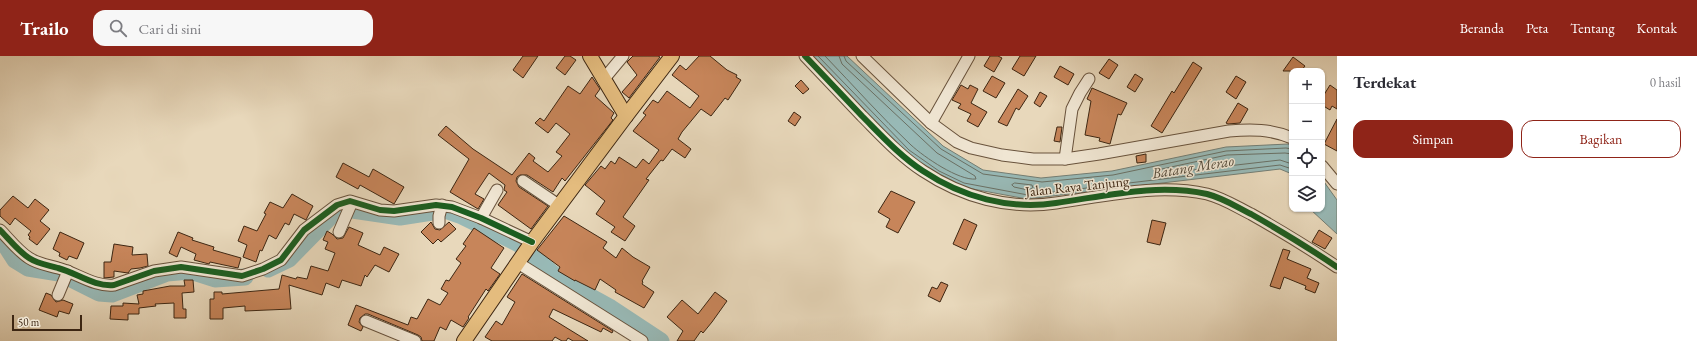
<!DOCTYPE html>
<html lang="id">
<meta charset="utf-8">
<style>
body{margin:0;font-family:"EB Garamond",serif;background:#f7f7f7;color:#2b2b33}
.controls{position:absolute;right:12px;top:12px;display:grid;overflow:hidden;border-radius:8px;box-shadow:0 1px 3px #0004}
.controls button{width:36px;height:36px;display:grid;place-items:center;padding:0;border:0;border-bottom:1px solid #e1e1e2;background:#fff;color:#2b2b33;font:20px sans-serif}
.scale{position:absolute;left:12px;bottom:10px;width:70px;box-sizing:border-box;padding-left:4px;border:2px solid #3d2612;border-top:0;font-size:11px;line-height:14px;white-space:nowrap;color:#3d2612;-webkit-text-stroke:3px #f0e6d3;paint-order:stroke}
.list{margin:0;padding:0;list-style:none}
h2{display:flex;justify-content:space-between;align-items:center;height:52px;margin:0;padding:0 16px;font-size:17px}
h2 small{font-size:13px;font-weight:400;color:#7c7c81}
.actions{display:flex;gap:8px;padding:12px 16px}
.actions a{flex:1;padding:9px 0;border:1px solid #8f2418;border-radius:12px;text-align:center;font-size:14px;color:#8f2418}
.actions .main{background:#8f2418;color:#fff}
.icon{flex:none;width:22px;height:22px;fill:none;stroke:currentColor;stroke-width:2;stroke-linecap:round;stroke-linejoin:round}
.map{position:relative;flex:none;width:1337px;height:285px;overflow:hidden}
header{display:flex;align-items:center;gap:24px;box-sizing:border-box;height:56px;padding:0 20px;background:#8f2418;color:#fff}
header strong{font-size:19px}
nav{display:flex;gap:22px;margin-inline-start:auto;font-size:14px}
.search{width:280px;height:36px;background:#f7f7f7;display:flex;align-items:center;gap:10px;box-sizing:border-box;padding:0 14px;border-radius:12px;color:#7c7c81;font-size:15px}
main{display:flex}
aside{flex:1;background:#fff}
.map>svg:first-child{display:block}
.water{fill:#98b9b6;stroke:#747e74}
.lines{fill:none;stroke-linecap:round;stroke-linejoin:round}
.shore{stroke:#6a7064;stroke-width:1}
.river{stroke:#98b9b6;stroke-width:17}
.building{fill:#c7855a;stroke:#3d2612}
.minor-casing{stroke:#68523c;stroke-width:13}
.major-casing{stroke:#3d2612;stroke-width:16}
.minor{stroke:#f0e6d3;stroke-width:11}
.major{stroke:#e4bc7e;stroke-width:14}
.cycleway-casing{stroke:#f0e6d3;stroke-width:8}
.cycleway{stroke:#1b5e20;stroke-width:6}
.labels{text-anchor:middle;stroke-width:3;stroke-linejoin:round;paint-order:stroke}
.street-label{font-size:14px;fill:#3d2612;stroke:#f0e6d3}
.water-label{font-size:15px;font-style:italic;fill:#544b3b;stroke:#f0e6d3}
</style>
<header>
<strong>Trailo</strong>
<div class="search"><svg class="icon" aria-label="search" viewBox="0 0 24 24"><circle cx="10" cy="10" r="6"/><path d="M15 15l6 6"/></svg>Cari di sini</div>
<nav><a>Beranda</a><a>Peta</a><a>Tentang</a><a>Kontak</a></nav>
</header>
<main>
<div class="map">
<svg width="1337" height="285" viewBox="0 0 1337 285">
<rect width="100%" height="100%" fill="#e8d8bb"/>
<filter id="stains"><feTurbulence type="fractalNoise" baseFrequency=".005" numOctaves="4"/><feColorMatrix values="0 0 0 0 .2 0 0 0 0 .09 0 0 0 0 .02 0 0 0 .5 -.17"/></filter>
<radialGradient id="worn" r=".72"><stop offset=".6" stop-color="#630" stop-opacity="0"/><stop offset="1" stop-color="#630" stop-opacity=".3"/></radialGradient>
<g class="water">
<path d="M 813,0 L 847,0 L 943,90 L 983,114 L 1041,122 L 1112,115 L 1226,91 L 1288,88 L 1292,90 L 1292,118 L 1280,113 L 1027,143 L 962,131 L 937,119 L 906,97 Z"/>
<path d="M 1322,123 L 1337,144 L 1337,178 L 1310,153 L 1322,153 Z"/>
</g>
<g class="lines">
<g class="shore">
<path d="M 818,0 L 909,94 L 939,115 L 964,127 L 1028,139 L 1280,109 L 1292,113"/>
<path d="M 825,0 C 854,30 881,61 911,89 C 924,101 959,125 976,123 L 975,120 L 937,97 L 842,8 L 839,0"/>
<path d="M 844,0 L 846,5 L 941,93 L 983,118 L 1042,126 L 1113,119 L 1226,95 L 1286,92 L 1292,93"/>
<path d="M 1292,98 L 1285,97 L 1227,99 L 1157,114 L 1155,116 L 1158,118 L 1280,104 L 1292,108"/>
<path d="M 1015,127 L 1032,129 L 1033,132 L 1028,134 L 1014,131 L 1012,129 Z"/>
</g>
<g class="river">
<path d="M 0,181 L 15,204 L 28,212 L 59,217 L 99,237 L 112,238 L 167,217 L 190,215 L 215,223 L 245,221"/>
<path d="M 268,213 L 289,203 L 339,152 L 400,161 L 445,154 L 462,160 L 519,188 L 560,224 L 611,252 L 661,285"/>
</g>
</g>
<g class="building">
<path d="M 523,0 L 538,0 L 523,22 L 513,14 Z"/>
<path d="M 565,0 L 570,0 L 576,4 L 565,19 L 556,12 Z"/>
<path d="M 633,0 L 658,0 L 660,1 L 629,42 L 622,36 L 637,19 L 627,6 Z"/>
<path d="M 699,0 L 710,0 L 727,14 L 737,19 L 736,21 L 741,24 L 728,44 L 725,42 L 711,60 L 701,53 L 682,76 L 678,83 L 691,93 L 685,102 L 672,93 L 663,105 L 661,104 L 646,123 L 649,124 L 623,161 L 635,170 L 625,185 L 611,176 L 615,171 L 596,158 L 605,145 L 585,129 L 601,110 L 605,113 L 611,105 L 615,108 L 619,101 L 636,112 L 643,103 L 649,108 L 659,94 L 633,75 L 646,59 L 643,57 L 653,44 L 658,47 L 667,35 L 690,52 L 699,40 L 672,19 L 680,9 L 686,14 Z"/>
<path d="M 990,0 L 998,0 L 1002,2 L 994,16 L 984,10 Z"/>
<path d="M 1020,0 L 1036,0 L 1024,20 L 1012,13 Z"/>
<path d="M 1293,1 L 1305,10 L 1301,15 L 1283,15 Z"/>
<path d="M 1109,3 L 1118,9 L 1109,23 L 1099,17 Z"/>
<path d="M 1193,6 L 1202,12 L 1162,77 L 1151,70 L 1172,35 L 1174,37 Z"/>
<path d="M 1060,10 L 1074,18 L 1068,29 L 1054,21 Z"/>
<path d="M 1135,18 L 1143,23 L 1135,36 L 1127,31 Z"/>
<path d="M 992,20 L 1005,27 L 996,42 L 983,35 Z"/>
<path d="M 1236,20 L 1246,26 L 1236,43 L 1226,36 Z"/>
<path d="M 592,21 L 600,33 L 595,40 L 614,57 L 611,62 L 613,64 L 565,125 L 562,122 L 553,136 L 527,119 L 520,119 L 517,121 L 516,125 L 519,131 L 548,150 L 531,173 L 498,149 L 507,136 L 504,134 L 505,129 L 489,117 L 475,138 L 484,143 L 478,153 L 450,136 L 469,103 L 438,79 L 446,70 L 473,93 L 512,119 L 529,97 L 535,102 L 533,105 L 548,116 L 562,100 L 556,96 L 570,78 L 556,67 L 548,77 L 535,67 L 540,62 L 544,65 L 568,30 L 580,38 Z"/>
<path d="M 801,24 L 809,33 L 803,38 L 795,30 Z"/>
<path d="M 961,29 L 968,33 L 970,29 L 978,33 L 971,47 L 987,56 L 978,71 L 967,65 L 971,58 L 958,52 L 961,48 L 952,44 Z"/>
<path d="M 1330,29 L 1337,34 L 1337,53 L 1332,50 L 1330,54 L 1322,49 L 1322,42 Z"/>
<path d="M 1092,32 L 1127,47 L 1121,59 L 1118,58 L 1110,88 L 1099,85 L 1100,82 L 1085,79 L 1091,45 L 1087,43 Z"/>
<path d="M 1018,33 L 1028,40 L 1019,54 L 1016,52 L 1007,70 L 998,66 Z"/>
<path d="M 1040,36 L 1047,40 L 1040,51 L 1034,47 Z"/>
<path d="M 1238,47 L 1248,53 L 1240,67 L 1228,68 L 1226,67 Z"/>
<path d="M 794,56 L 801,61 L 795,70 L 788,65 Z"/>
<path d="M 1337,63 L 1337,95 L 1324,88 Z"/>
<path d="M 1057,71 L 1062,71 L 1060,86 L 1054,85 Z"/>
<path d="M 1146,98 L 1146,106 L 1137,107 L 1136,100 Z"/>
<path d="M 343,107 L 369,121 L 373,113 L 404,131 L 394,148 L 360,129 L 358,133 L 336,121 Z"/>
<path d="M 891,135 L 915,146 L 898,177 L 886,171 L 890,163 L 878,156 Z"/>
<path d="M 292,138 L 313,150 L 306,164 L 294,158 L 289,169 L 285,167 L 276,183 L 269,179 L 262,195 L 260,194 L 256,206 L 243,201 L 247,189 L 238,185 L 244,170 L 257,175 L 266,158 L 264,157 L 270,146 L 283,152 Z"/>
<path d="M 13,140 L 28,152 L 35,143 L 49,154 L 40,165 L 50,173 L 37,189 L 29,183 L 30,181 L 28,179 L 31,175 L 15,162 L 10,169 L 0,160 L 0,154 Z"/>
<path d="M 564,160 L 607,186 L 603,192 L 616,202 L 622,192 L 633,201 L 650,211 L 642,225 L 643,226 L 642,228 L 654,236 L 644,252 L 615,236 L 616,234 L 600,223 L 595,234 L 575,224 L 575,225 L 558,215 L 560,211 L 537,194 Z"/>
<path d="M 964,163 L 977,169 L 966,194 L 953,188 Z"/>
<path d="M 1152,164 L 1166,167 L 1160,189 L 1147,186 Z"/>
<path d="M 431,166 L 435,173 L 440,174 L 449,166 L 456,173 L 441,186 L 438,183 L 433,188 L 421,176 Z"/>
<path d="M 349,171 L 363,177 L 358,189 L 380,199 L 384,191 L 399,198 L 389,216 L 375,209 L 367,221 L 365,219 L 361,230 L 342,224 L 339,232 L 326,227 L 322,239 L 289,229 L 291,253 L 245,255 L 245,250 L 223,252 L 223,263 L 210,263 L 210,243 L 214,243 L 214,236 L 222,236 L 222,238 L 279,233 L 282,219 L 296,223 L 297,221 L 307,223 L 311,210 L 328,215 L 335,197 L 325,193 L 328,186 L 323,184 L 327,175 L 332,178 L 337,183 L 343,182 Z"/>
<path d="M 474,172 L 504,192 L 491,212 L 500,218 L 488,235 L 486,233 L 468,261 L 469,262 L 463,271 L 451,264 L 446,274 L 440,271 L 434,285 L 422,285 L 421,281 L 418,279 L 368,258 L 365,258 L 360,262 L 359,266 L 363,271 L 361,275 L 348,269 L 356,249 L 408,269 L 411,261 L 417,263 L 428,243 L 440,249 L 448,237 L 441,233 L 446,224 L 449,225 L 461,207 L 456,203 L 466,190 L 463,188 Z"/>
<path d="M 1319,174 L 1332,182 L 1325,193 L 1312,186 Z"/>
<path d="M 60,176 L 84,187 L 77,203 L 69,200 L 67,204 L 59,200 L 60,197 L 53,193 Z"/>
<path d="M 178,176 L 193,182 L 192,184 L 214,191 L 213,194 L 241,202 L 238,212 L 210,206 L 209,208 L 194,204 L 196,198 L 181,191 L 177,201 L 169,197 Z"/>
<path d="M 114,188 L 133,191 L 132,199 L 147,198 L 148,210 L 140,212 L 131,213 L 128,217 L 114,215 L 114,221 L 104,222 L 104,206 L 111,206 Z"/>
<path d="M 1283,193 L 1290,195 L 1287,203 L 1311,213 L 1307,222 L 1319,227 L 1315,237 L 1305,233 L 1306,230 L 1284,221 L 1280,233 L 1270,230 Z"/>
<path d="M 522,218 L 613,275 L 612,277 L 603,272 L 601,276 L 553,253 L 549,261 L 588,285 L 573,285 L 568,282 L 566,285 L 562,285 L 555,281 L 552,285 L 492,285 L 485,281 L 496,265 L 502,269 L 515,246 L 507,241 Z"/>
<path d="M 184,224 L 193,224 L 194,236 L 182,237 L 183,253 L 186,253 L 186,262 L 174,262 L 174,247 L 155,248 L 156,250 L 139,252 L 139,258 L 128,258 L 128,264 L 110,263 L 111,250 L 123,250 L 123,247 L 139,248 L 137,239 L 143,238 L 143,235 L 170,230 L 185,230 Z"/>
<path d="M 941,226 L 948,229 L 940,246 L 928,240 L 932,231 L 937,233 Z"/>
<path d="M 715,236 L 727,245 L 712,266 L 703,277 L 701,275 L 694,285 L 677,285 L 683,275 L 667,261 L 682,244 L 698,258 Z"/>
<path d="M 46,237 L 51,239 L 56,246 L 63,244 L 73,248 L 69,258 L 59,255 L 57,261 L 39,254 Z"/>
</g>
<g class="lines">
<defs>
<g id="minor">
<path d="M 805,0 C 824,20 843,40 862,60 C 881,79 900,100 923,115 C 962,141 1009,154 1056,147 C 1106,140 1157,127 1207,138 C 1223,142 1237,151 1251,158 C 1281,175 1309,192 1337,211"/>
<path d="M 862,0 L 931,67 L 957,86 L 971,92 L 1002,99 L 1033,103 L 1065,103 L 1099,98 L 1229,75 C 1251,73 1271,73 1292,82"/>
<path d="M 603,24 L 623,0"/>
<path d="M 931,67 L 969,0"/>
<path d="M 1065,103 L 1072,53 L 1080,37 L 1089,23"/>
<path d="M 1322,110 L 1337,128"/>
<path d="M 523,125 L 560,150"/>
<path d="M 481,162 L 497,134"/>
<path d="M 439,167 L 439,160 L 442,149"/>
<path d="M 0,174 C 9,183 18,195 29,202 C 38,208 48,209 58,212 C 77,217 94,231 114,229 L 154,215 L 181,211 L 242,220 L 263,213 L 281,204 L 304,174 L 337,149 L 350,145 L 380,154 L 394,155 L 436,149 L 452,151 L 481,162 L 532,186"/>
<path d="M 339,176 L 352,146"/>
<path d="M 518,207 L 642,285"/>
<path d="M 58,239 L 68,215"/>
<path d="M 366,265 L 415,285"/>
</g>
<g id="major">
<path d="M 590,0 L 626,60"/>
<path d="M 464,285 L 532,186 L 626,60 L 672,0"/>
</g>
</defs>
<use href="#minor" class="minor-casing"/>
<use href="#major" class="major-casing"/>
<use href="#minor" class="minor"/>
<use href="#major" class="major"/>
<defs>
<g id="cycleway">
<path d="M 805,0 C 824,20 843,40 862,60 C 881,79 900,100 923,115 C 962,141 1009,154 1056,147 C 1106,140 1157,127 1207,138 C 1223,142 1237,151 1251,158 C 1281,175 1309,192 1337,211"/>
<path d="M 0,174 C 9,183 18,195 29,202 C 38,208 48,209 58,212 C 77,217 94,231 114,229 L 154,215 L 181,211 L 242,220 L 263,213 L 281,204 L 304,174 L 337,149 L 350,145 L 380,154 L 394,155 L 436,149 L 452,151 L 481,162 L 532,186"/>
</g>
</defs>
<use href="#cycleway" class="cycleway-casing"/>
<use href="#cycleway" class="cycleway"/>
</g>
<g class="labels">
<g class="street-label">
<text transform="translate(1077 130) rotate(-6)" y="5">Jalan Raya Tanjung</text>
</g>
<g class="water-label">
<text transform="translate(1193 111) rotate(-9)" y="5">Batang Merao</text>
</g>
</g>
<rect width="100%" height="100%" filter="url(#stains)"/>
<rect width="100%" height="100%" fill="url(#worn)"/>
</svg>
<div class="controls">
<button>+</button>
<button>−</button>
<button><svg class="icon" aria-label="locate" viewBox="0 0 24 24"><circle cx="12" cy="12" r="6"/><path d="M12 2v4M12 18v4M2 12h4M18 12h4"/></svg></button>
<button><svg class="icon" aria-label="layers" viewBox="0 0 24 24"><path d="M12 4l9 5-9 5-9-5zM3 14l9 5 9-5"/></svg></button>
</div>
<div class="scale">50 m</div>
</div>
<aside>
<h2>Terdekat<small>0 hasil</small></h2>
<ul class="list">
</ul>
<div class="actions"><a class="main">Simpan</a><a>Bagikan</a></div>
</aside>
</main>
